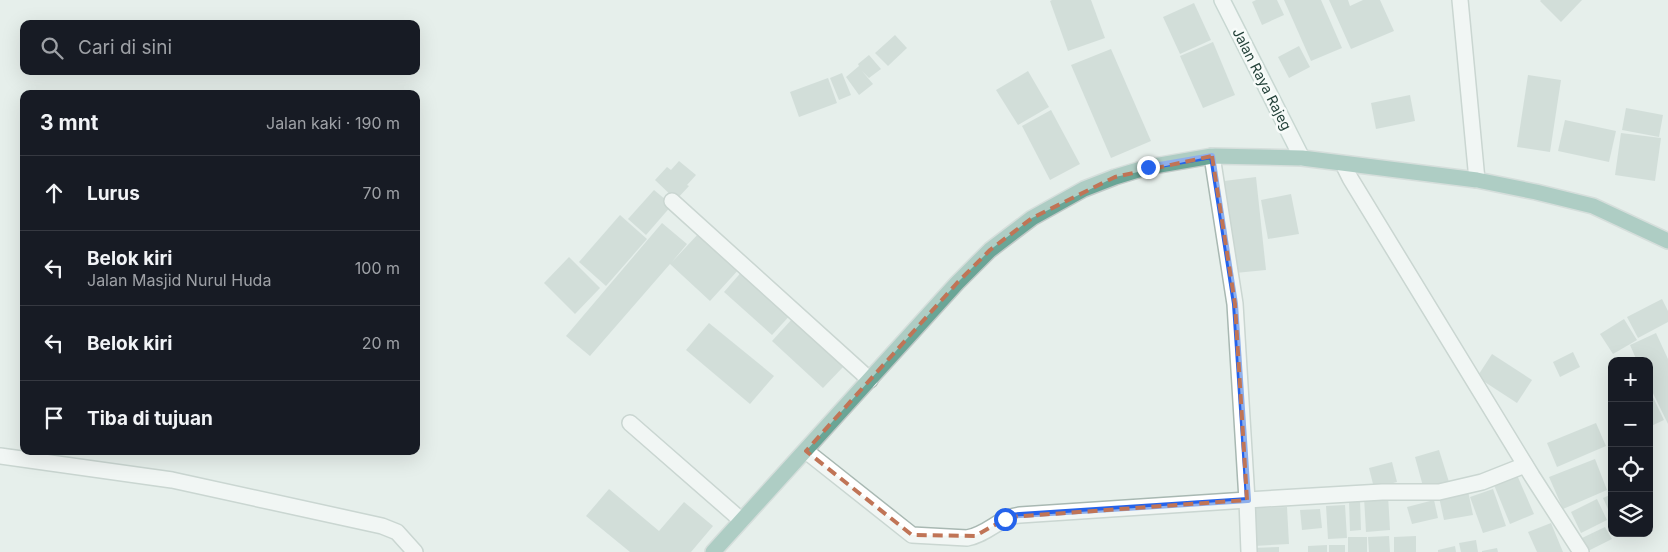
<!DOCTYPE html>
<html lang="id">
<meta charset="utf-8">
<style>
body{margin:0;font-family:Inter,sans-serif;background:#20242c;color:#f1f3f6}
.controls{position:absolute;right:15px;bottom:15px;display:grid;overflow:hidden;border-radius:10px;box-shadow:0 5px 20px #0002}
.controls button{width:45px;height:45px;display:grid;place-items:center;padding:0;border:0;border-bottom:1px solid #363941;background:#171b24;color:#f1f3f6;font:25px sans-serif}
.stop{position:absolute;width:15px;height:15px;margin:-11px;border:4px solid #2563eb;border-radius:50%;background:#fff}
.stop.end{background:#2563eb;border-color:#fff;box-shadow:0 1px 5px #0008}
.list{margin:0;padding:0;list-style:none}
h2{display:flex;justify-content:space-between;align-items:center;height:65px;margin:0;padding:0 20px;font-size:21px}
h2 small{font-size:16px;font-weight:400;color:#9ea1a6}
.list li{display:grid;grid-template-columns:32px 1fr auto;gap:15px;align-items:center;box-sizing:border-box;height:75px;padding:0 20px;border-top:1px solid #363941}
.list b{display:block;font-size:19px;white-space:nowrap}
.list p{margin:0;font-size:16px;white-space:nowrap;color:#9ea1a6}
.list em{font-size:16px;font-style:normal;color:#9ea1a6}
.icon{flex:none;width:28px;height:28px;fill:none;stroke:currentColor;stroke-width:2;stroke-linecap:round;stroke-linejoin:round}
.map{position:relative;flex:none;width:1668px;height:552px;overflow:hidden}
.search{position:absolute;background:#171b24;box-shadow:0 5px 20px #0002;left:20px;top:20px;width:400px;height:55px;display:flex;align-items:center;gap:12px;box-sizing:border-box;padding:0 18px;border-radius:10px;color:#9ea1a6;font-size:19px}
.panel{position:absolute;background:#171b24;box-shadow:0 5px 20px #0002;left:20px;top:90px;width:400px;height:365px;border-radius:10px}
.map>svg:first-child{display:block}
.building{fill:#bbcac4}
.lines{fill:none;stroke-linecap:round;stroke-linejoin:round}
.minor-casing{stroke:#a8b8b2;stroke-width:18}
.secondary-casing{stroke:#a4bbb3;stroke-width:18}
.primary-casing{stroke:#c2cac8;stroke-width:18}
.minor{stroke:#fff;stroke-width:15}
.secondary{stroke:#fff;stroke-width:15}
.primary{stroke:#6aa596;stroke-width:15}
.route{stroke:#2563eb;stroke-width:6}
.marked{fill:none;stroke:#c07456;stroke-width:4;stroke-dasharray:10 6;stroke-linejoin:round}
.labels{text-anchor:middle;stroke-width:5;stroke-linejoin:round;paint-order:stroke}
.street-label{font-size:14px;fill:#24423a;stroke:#f7fbf9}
</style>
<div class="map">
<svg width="1668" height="552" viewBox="0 0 1668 552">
<rect width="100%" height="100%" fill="#e6efeb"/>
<g class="building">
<path d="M 1052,0 L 1091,0 L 1105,38 L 1068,51 L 1050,1 Z"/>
<path d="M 1256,0 L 1277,0 L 1284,15 L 1262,25 L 1252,2 Z"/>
<path d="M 1284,0 L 1321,0 L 1342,48 L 1311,61 Z"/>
<path d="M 1329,0 L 1348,0 L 1350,6 L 1363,0 L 1380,0 L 1394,31 L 1351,49 Z"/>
<path d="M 1541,0 L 1582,0 L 1561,22 L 1540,1 Z"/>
<path d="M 1194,3 L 1211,40 L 1180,54 L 1163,17 Z"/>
<path d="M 895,35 L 907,48 L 888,66 L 875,53 Z"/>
<path d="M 1213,42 L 1235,95 L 1203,108 L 1180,56 Z"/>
<path d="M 1299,46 L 1310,67 L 1289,78 L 1278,57 Z"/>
<path d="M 1111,49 L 1151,141 L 1111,158 L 1071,65 Z"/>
<path d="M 869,55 L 881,69 L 869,78 L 862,71 L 873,84 L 859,95 L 846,77 L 859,66 L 858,64 Z"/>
<path d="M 1028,71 L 1049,107 L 1018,125 L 996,90 Z"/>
<path d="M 842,73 L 851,95 L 839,100 L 830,78 Z"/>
<path d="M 1528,75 L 1561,80 L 1550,152 L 1517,147 Z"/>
<path d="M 828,78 L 837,103 L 799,117 L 790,92 Z"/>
<path d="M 1410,95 L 1415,121 L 1376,129 L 1371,103 Z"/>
<path d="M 1626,108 L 1663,115 L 1659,137 L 1622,130 Z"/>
<path d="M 1051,110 L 1080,164 L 1050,180 L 1022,126 Z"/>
<path d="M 1565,120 L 1616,131 L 1609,162 L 1558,151 Z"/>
<path d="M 1621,133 L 1661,138 L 1655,181 L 1615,175 Z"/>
<path d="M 679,161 L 696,175 L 687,185 L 689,186 L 676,200 L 655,180 L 667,167 L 671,170 Z"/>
<path d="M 1256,177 L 1266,270 L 1235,273 L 1224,181 Z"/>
<path d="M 654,190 L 672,205 L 646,235 L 628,219 Z"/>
<path d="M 1291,194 L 1299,234 L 1268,239 L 1261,200 Z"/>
<path d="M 620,215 L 647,239 L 606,286 L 579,262 Z"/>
<path d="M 662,223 L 687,244 L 672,262 L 700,232 L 740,268 L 710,301 L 670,264 L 590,356 L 566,336 Z"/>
<path d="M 569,257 L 600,288 L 575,314 L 544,283 Z"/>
<path d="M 744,269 L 793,312 L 772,335 L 724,292 Z"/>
<path d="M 1662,299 L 1668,311 L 1668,322 L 1638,338 L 1627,317 Z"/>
<path d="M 793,318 L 844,366 L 823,388 L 772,341 Z"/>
<path d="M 1624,319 L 1637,340 L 1613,354 L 1600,334 Z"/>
<path d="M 709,323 L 774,376 L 750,404 L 686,350 Z"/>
<path d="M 1656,333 L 1668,359 L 1668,424 L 1649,385 L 1649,361 L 1637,361 L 1630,345 Z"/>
<path d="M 1573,352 L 1580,367 L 1560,377 L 1553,362 Z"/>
<path d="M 1492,354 L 1532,380 L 1517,403 L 1477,377 Z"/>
<path d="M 1649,389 L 1664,420 L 1649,427 Z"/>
<path d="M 1596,423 L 1606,446 L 1557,467 L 1547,443 Z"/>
<path d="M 1439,450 L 1449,482 L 1424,490 L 1415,457 Z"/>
<path d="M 1595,459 L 1607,490 L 1563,509 L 1549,477 Z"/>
<path d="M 1392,462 L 1397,482 L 1374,488 L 1369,468 Z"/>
<path d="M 1517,475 L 1534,514 L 1510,524 L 1494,485 Z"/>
<path d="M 609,489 L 659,531 L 684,502 L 713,526 L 691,552 L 630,552 L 586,516 Z"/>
<path d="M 1493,489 L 1506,526 L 1483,533 L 1470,497 Z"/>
<path d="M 1468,491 L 1473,515 L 1444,520 L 1439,497 Z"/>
<path d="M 1612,494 L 1612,518 L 1603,498 Z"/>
<path d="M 1388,495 L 1390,530 L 1366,532 L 1364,497 Z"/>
<path d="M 1360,499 L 1361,530 L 1350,531 L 1349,500 Z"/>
<path d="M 1597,499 L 1607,520 L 1581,533 L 1571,512 Z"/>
<path d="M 1434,500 L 1438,518 L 1412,524 L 1407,507 Z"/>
<path d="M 1345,505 L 1347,538 L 1328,539 L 1326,506 Z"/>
<path d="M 1287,507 L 1289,544 L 1254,546 L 1252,508 Z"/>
<path d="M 1320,509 L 1322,528 L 1302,530 L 1300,510 Z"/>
<path d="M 1551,523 L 1563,552 L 1537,552 L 1528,532 Z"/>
<path d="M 1605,527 L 1612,539 L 1588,551 L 1582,538 Z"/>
<path d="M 1389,536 L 1390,552 L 1369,552 L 1368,537 Z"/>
<path d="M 1416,536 L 1416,552 L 1394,552 L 1394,537 Z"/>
<rect x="1348" y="537" width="19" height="15"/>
<path d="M 1476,540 L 1478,552 L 1461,552 L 1459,543 Z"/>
<path d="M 1327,545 L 1327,552 L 1308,552 L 1308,546 Z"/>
<rect x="1329" y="545" width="16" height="7"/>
<path d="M 1455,546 L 1456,552 L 1438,552 L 1438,550 Z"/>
<path d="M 1279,547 L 1279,552 L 1252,552 L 1252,548 Z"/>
<path d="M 1497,548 L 1498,552 L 1482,552 L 1482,551 Z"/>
</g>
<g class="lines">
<defs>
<g id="minor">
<path d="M 1460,0 L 1477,180"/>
<path d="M 1212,156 L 1235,304 L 1247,500 L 1249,552"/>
<path d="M 1343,164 L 1350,178 L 1532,476 L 1581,552"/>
<path d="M 672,201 L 870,380"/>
<path d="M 630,423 L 741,520"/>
<path d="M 806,451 L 912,535 L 967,538 C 989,534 999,517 1020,515 L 1247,500 L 1382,492 L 1439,492 L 1482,482 L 1525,465"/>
<path d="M 0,456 L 172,480 L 382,526 L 397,532 L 415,552"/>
</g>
<path id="secondary" d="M 1222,0 L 1302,158"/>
<path id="primary" d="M 713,552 L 957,283 L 990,250 L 1032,218 L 1084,189 L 1115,177 L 1148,167 L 1212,156 L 1302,158 L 1477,180 L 1536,192 L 1593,206 L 1668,241"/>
</defs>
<use href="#minor" class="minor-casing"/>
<use href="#secondary" class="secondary-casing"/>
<use href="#primary" class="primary-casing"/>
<use href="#minor" class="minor"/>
<use href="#secondary" class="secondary"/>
<use href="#primary" class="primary"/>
</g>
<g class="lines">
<path class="route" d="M 1005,519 L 1008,516 L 1020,515 L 1248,500 L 1235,304 L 1212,156 L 1148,167"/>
</g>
<path d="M0 0H1668V552H0ZM 1212,156 L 1235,304 L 1247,500 L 1009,517 L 975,536 L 912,535 L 806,451 L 957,283 L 990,250 L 1032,218 L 1115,177 Z" fill="#e6efeb" fill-opacity=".55" fill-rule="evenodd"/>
<path class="marked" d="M 1212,156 L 1235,304 L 1247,500 L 1009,517 L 975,536 L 912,535 L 806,451 L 957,283 L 990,250 L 1032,218 L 1115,177 Z"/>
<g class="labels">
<g class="street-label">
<text transform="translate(1262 79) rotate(63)" y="5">Jalan Raya Rajeg</text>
</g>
</g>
</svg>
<div class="controls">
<button>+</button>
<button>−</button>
<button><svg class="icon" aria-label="locate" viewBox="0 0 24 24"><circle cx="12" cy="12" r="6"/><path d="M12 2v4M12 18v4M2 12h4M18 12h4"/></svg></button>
<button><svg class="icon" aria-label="layers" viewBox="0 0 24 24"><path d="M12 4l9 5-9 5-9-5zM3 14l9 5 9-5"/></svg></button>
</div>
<div class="stop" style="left:1005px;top:519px"></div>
<div class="stop end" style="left:1148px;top:167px"></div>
<div class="search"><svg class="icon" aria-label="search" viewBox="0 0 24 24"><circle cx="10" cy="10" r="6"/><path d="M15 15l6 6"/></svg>Cari di sini</div>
<section class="panel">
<h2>3 mnt<small>Jalan kaki · 190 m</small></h2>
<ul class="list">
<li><svg class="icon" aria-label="ahead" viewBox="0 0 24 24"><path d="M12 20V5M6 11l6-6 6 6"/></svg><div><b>Lurus</b></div><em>70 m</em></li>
<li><svg class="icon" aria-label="left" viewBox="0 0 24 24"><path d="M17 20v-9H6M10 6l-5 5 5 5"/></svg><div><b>Belok kiri</b><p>Jalan Masjid Nurul Huda</p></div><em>100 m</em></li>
<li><svg class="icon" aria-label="left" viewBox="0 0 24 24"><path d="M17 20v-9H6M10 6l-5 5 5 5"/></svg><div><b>Belok kiri</b></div><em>20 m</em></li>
<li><svg class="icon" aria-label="arrive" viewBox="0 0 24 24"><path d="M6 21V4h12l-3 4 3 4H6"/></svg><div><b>Tiba di tujuan</b></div></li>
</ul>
</section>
</div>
